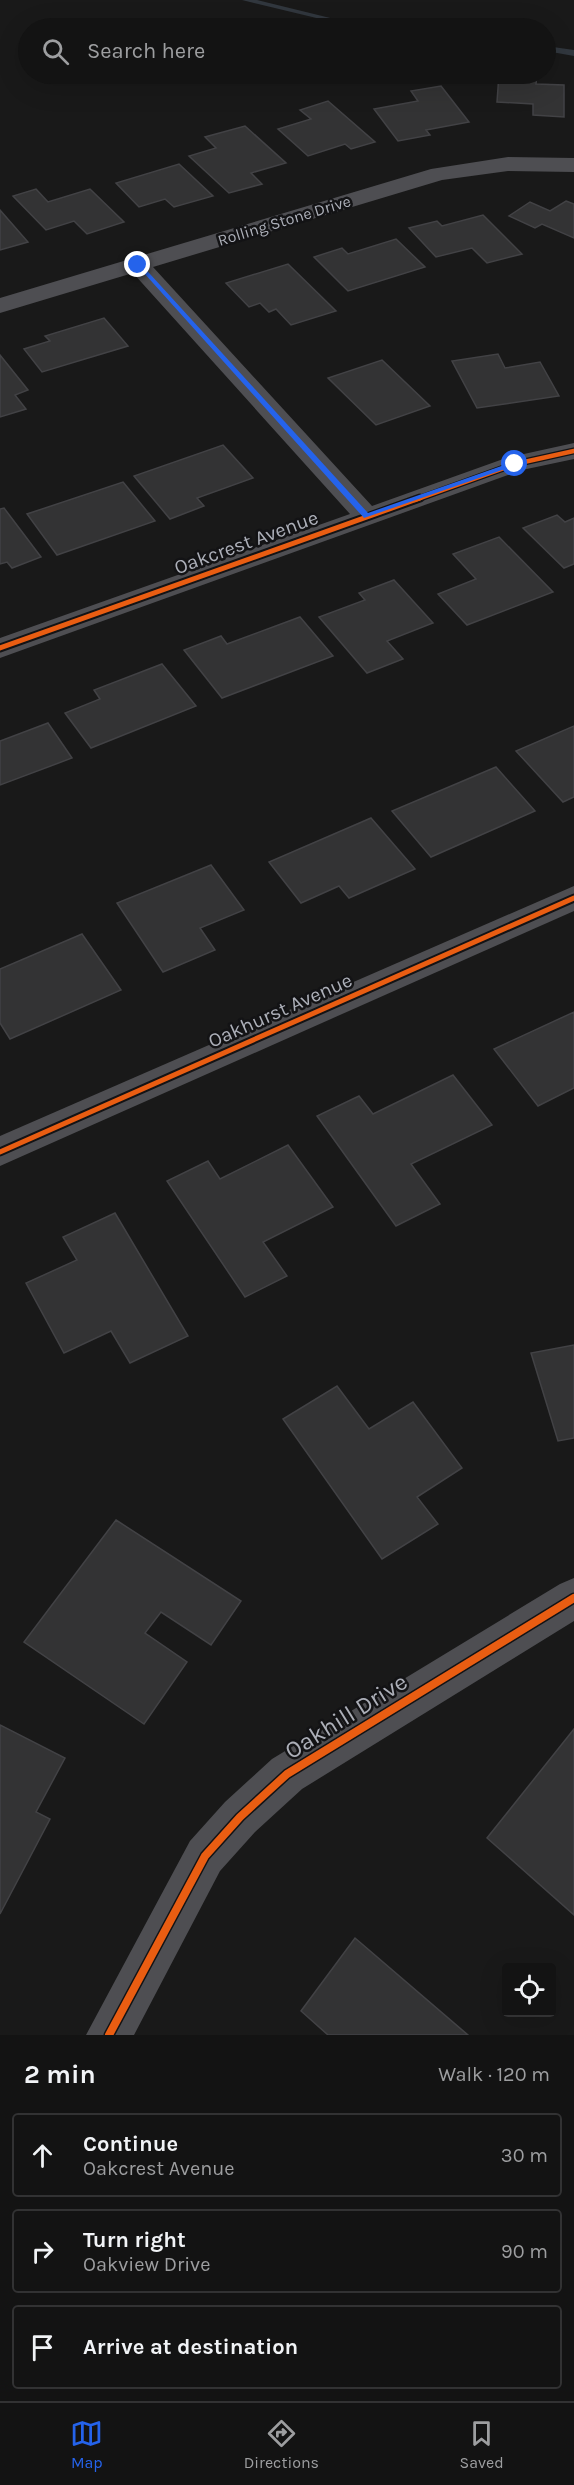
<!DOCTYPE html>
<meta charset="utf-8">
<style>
body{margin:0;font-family:Karla,sans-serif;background:#202021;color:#f1f3f6}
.controls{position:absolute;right:18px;bottom:18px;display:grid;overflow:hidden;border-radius:6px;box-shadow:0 6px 24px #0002}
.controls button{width:54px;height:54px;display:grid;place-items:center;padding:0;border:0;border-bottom:2px solid #323233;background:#131313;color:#f1f3f6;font:30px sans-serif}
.stop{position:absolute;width:18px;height:18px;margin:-14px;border:4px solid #2563eb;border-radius:50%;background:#fff}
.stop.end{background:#2563eb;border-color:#fff;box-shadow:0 2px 6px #0008}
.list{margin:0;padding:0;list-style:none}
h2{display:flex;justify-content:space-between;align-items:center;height:78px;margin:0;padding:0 24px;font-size:26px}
h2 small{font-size:20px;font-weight:400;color:#9d9ea0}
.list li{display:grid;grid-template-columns:39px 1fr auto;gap:18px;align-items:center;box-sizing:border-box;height:84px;margin:0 12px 12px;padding:0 12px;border:2px solid #323233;border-radius:6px}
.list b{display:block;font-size:22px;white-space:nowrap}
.list p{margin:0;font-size:20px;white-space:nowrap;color:#9d9ea0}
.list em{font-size:20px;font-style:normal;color:#9d9ea0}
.icon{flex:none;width:33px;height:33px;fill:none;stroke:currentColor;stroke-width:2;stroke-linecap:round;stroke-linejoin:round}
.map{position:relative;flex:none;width:574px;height:2035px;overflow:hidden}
.search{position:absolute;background:#131313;box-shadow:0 6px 24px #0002;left:18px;right:18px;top:18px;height:66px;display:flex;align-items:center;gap:15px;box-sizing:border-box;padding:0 21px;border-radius:33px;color:#9d9ea0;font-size:22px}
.sheet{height:366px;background:#131313}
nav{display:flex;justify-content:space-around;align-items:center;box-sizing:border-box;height:84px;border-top:2px solid #323233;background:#131313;font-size:16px;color:#9d9ea0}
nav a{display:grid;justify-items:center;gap:3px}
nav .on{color:#2563eb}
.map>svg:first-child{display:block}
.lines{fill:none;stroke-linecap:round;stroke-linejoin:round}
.stream{fill:#31373e;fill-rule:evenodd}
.building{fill:#333334;stroke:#424245;stroke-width:1.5}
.minor{fill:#4e4e52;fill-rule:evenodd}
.tertiary{fill:#4e4e52;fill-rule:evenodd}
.cycleway-far2-casing{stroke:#131315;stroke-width:7}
.cycleway-far1-casing{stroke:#131315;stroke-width:9}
.cycleway-casing{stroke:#131315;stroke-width:11}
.cycleway-far2{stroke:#e95d12;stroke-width:4.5}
.cycleway-far1{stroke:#e95d12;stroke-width:5}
.cycleway{stroke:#e95d12;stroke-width:8}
.route{fill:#2563eb}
.labels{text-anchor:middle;stroke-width:5;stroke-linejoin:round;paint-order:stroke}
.far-street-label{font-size:16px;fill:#acafb8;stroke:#131315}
.street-label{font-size:20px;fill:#acafb8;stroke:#131315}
.near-street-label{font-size:24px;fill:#acafb8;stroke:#131315}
</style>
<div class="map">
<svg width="574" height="2035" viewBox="0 0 574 2035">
<rect width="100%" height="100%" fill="#191919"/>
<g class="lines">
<g class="stream">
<path d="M 242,0 L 257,0 L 371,28 L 358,28 Z"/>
<path d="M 546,46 L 574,50 L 574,56 L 546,51 Z"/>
</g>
</g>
<g class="building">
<path d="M 499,74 L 537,74 L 536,84 L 564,85 L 564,117 L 533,115 L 533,104 L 497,102 Z"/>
<path d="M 441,86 L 469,122 L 426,130 L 430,135 L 398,141 L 374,109 L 418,101 L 411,91 Z"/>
<path d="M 328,101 L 375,142 L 351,149 L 345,144 L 308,156 L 278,129 L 311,119 L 300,110 Z"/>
<path d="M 245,126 L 286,163 L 251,173 L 262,184 L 229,193 L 189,156 L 216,148 L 205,137 Z"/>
<path d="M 179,164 L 213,196 L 174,207 L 165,199 L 139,207 L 116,183 Z"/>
<path d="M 36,189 L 48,202 L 90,189 L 124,222 L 87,234 L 74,221 L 46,230 L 13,196 Z"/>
<path d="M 566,201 L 574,204 L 574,238 L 542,224 L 535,228 L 509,216 L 530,202 L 550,211 Z"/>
<path d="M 0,210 L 28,242 L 0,250 Z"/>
<path d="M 483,215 L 522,254 L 487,263 L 472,248 L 436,257 L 409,228 L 437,221 L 442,226 Z"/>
<path d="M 396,239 L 425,267 L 348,291 L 314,257 L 342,248 L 348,254 Z"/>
<path d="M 288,264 L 336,311 L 291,325 L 276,309 L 269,312 L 260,303 L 249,307 L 226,283 Z"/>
<path d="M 104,318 L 128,346 L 42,372 L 24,349 L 50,341 L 45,336 Z"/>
<path d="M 498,354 L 505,368 L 540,362 L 559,396 L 477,408 L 452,361 Z"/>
<path d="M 0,355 L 28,390 L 15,395 L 26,409 L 0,417 Z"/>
<path d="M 382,360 L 430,406 L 376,425 L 328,378 Z"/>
<path d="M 223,445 L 253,478 L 197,498 L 204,506 L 170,519 L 134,476 Z"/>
<path d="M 123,482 L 155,521 L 57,555 L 27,514 Z"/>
<path d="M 4,508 L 41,557 L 12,568 L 7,562 L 0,564 L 0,509 Z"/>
<path d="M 557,515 L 565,522 L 574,518 L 574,564 L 564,568 L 523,528 Z"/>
<path d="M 499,537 L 553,592 L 467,625 L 438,594 L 476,579 L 453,554 Z"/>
<path d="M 394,580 L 433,623 L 387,641 L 403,659 L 367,673 L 319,617 L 365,600 L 359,593 Z"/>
<path d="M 300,617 L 333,656 L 222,698 L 184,650 L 221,636 L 227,644 Z"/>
<path d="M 162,664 L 196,706 L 91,748 L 65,713 L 100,699 L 94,690 Z"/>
<path d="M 48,723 L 72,758 L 0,785 L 0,741 Z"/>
<path d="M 574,726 L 574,797 L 563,802 L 516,751 Z"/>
<path d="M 496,767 L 535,811 L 431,857 L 392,811 Z"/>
<path d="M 371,818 L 415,869 L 349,898 L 339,886 L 301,903 L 269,862 Z"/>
<path d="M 211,865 L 244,910 L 200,928 L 215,950 L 163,972 L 117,903 Z"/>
<path d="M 82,934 L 121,990 L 10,1039 L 0,1023 L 0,969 Z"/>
<path d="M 574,1012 L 574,1088 L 538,1106 L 494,1049 Z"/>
<path d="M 453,1075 L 492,1125 L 411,1164 L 440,1204 L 396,1226 L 317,1116 L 359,1096 L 373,1114 Z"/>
<path d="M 288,1145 L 333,1207 L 263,1242 L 287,1276 L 245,1297 L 167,1181 L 208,1161 L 220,1179 Z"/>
<path d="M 115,1213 L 188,1336 L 130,1363 L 111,1331 L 64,1353 L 26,1283 L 77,1260 L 63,1237 Z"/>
<path d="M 574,1345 L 574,1438 L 558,1441 L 531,1353 Z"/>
<path d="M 337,1386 L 369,1429 L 413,1402 L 462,1468 L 417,1497 L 438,1524 L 382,1559 L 283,1419 Z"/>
<path d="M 116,1520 L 241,1601 L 211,1645 L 161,1612 L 145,1633 L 187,1662 L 144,1724 L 24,1642 Z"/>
<path d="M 0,1725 L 65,1758 L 36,1812 L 50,1819 L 0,1914 Z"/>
<path d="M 574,1729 L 574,1915 L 487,1838 Z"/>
<path d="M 355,1938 L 468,2035 L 328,2035 L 301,2011 Z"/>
</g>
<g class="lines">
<g class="minor">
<path d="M 508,157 L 574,158 L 574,172 L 508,171 L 442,180 L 153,267 L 372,506 L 506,458 L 574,443 L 574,459 L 522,470 L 0,658 L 0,638 L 350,514 L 133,273 L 0,313 L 0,298 L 431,169 Z"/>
<path d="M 574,1578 L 574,1621 L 302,1789 L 255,1832 L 220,1871 L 134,2035 L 86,2035 L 190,1841 L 225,1802 L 272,1759 L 560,1584 Z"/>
</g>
<path class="tertiary" d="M 574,886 L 574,911 L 0,1166 L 0,1136 Z"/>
<defs>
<path id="cycleway-far2" d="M 415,500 L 515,464 L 574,451"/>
<g id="cycleway-far1">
<path d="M 0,648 L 420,498"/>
<path d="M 0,1152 L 574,898"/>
</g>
<path id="cycleway" d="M 109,2035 L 205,1856 L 240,1817 L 287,1774 L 574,1598"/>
</defs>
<use href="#cycleway-far2" class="cycleway-far2-casing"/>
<use href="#cycleway-far1" class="cycleway-far1-casing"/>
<use href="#cycleway" class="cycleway-casing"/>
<use href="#cycleway-far2" class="cycleway-far2"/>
<use href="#cycleway-far1" class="cycleway-far1"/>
<use href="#cycleway" class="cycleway"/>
</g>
<path class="route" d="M 135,263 L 140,263 L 368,513 L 513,462 L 519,464 L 364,518 Z"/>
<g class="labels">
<g class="far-street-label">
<text transform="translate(284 220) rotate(-17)" y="6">Rolling Stone Drive</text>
</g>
<g class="street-label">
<text transform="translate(246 542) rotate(-20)" y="7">Oakcrest Avenue</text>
<text transform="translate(280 1010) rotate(-24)" y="7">Oakhurst Avenue</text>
</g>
<g class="near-street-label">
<text transform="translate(346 1716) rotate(-32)" y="8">Oakhill Drive</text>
</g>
</g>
</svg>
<div class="controls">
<button><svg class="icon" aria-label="locate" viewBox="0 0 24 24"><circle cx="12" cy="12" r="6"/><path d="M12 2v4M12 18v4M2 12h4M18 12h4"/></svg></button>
</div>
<div class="stop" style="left:515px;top:464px"></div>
<div class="stop end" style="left:138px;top:265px"></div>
<div class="search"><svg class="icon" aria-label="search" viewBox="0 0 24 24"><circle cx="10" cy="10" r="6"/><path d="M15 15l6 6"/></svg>Search here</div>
</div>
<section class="sheet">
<h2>2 min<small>Walk · 120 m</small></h2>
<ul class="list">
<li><svg class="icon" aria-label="ahead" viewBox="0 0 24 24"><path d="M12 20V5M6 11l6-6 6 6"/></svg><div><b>Continue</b><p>Oakcrest Avenue</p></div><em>30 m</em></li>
<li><svg class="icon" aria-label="right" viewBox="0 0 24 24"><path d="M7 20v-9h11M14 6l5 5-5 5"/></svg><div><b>Turn right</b><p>Oakview Drive</p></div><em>90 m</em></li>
<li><svg class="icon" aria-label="arrive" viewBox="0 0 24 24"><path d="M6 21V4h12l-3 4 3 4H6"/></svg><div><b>Arrive at destination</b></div></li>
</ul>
</section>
<nav>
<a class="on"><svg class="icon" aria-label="map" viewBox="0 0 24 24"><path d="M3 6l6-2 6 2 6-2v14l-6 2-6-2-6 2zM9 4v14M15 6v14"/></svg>Map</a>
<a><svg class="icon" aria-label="directions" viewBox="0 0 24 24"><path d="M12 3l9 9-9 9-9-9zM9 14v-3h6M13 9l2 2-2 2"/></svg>Directions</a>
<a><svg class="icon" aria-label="saved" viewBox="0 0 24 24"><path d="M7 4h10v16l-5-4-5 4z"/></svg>Saved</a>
</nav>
